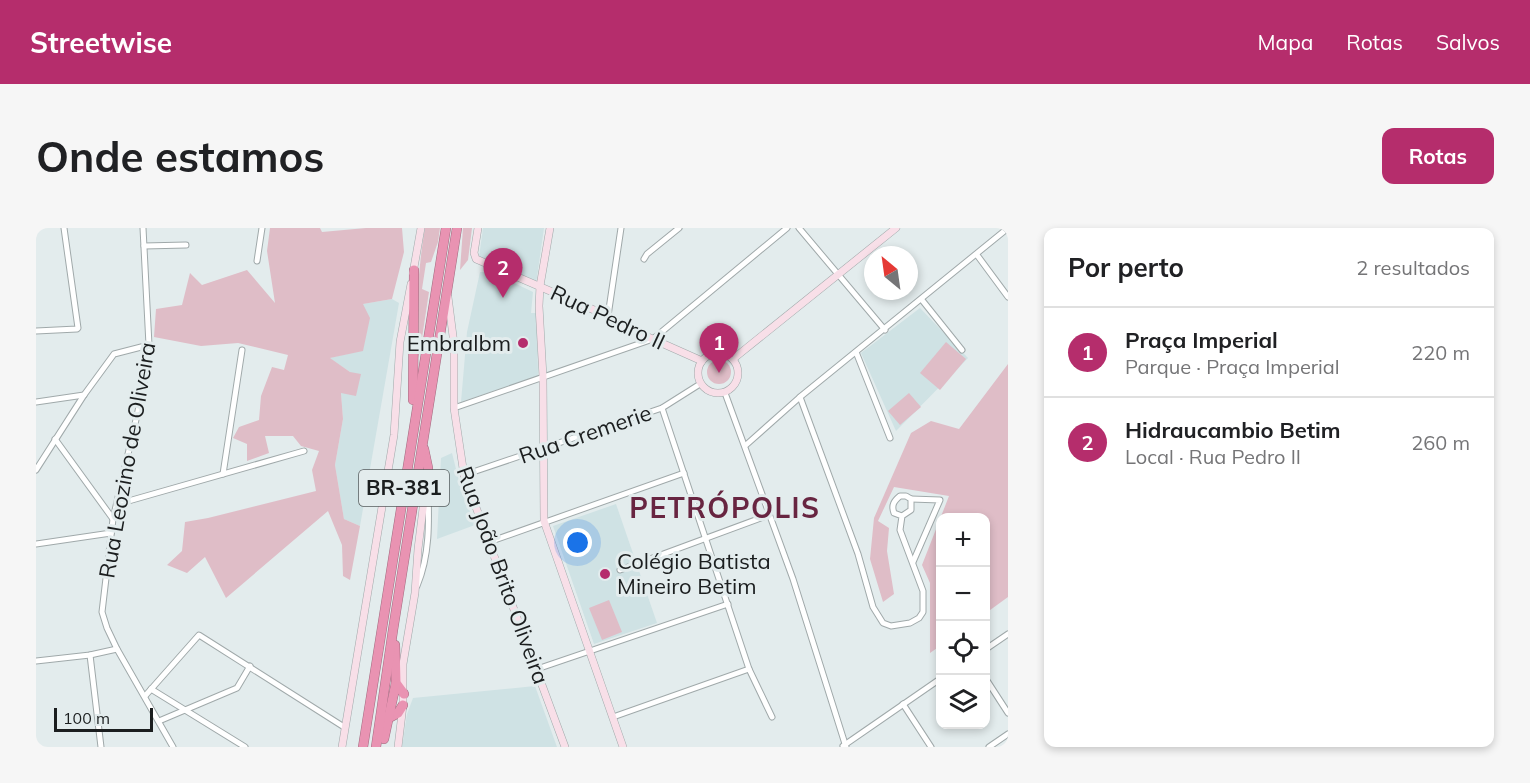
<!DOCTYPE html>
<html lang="pt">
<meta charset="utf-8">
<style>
body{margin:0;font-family:Mulish,sans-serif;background:#f6f6f6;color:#202124}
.controls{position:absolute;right:18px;bottom:18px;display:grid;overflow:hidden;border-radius:12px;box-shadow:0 3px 9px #0003}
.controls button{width:54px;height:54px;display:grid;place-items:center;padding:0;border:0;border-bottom:2px solid #e0e0e0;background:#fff;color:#202124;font:30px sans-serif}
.compass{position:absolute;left:828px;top:18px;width:54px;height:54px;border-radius:50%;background:#fff;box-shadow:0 3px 9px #0003;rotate:331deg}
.scale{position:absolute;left:18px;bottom:15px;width:99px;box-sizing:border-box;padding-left:6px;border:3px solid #1b1e1f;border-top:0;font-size:16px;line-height:21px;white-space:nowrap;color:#1b1e1f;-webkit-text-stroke:4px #e3eced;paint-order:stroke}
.you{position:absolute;left:542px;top:315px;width:21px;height:21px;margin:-15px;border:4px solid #fff;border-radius:50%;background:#1a73e8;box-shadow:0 0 0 9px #1a73e833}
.badge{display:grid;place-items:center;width:39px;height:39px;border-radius:50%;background:#b52d6c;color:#fff;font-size:20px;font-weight:700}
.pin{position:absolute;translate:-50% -50px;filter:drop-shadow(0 2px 3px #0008)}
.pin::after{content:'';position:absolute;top:32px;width:21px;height:18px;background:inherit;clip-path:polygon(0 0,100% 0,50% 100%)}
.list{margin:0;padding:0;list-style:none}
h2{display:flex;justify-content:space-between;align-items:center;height:78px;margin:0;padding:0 24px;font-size:26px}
h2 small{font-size:20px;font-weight:400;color:#757577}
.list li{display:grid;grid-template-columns:39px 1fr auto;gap:18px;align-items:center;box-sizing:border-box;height:90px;padding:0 24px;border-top:2px solid #e0e0e0}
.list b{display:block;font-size:22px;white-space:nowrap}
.list p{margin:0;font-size:20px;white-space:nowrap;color:#757577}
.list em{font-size:20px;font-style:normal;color:#757577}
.icon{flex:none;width:33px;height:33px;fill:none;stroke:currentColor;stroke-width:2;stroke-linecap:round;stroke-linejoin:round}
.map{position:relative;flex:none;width:972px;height:519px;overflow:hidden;border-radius:12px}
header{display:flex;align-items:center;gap:36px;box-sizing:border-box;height:84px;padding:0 30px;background:#b52d6c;color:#fff}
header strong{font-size:28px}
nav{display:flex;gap:33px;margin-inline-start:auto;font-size:21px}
.intro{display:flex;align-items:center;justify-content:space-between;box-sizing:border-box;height:144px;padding:0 36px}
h1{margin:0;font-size:42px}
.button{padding:15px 27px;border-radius:12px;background:#b52d6c;color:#fff;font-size:21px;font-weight:700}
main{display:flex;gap:36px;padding:0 36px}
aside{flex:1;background:#fff;border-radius:12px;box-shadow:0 3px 9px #0003}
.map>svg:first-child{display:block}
.built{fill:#cfe2e4}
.green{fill:#dfbdc7}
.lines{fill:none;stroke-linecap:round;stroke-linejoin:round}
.street-casing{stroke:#a0a9aa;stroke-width:7}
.secondary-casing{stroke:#a0a9aa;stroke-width:8}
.highway-casing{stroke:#a16a7f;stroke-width:10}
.street{stroke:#fff;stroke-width:5}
.secondary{stroke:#f8dfe8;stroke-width:7}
.highway{stroke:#e993b2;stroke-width:9}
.poi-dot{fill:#b52d6c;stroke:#e3eced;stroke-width:2}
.labels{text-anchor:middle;stroke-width:6;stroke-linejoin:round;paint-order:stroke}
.shield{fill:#e3eced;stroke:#575c5d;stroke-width:1.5}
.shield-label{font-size:21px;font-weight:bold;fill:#1b1e1f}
.street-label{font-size:22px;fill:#1b1e1f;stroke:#e3eced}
.poi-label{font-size:22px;fill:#1b1e1f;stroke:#e3eced;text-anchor:end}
.district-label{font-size:28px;font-weight:bold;letter-spacing:1.5px;fill:#682541;stroke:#e3eced}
</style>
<header>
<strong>Streetwise</strong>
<nav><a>Mapa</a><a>Rotas</a><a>Salvos</a></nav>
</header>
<div class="intro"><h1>Onde estamos</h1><a class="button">Rotas</a></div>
<main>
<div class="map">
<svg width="972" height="519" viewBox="0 0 972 519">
<rect width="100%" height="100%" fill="#e3eced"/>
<g class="built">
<path d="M 447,0 L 508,0 L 500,56 L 443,29 Z"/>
<path d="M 444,44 L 455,44 L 497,64 L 495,85 L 501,85 L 502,148 L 425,174 L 431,104 Z"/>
<path d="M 356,71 L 363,75 L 324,298 L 308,291 L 299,237 L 307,191 L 305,165 L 314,144 L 293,130 L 327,122 L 326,76 Z"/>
<path d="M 884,80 L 932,130 L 860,203 L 825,125 Z"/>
<path d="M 416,225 L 424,257 L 439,297 L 401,311 L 405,230 Z"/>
<path d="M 580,276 L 621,395 L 558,416 L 517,298 Z"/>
<path d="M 499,458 L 521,519 L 366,519 L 371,486 L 377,470 Z"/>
</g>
<g class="green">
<path d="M 234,0 L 284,0 L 286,4 L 330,0 L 366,0 L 368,24 L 356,71 L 327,76 L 334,90 L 327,123 L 294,130 L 314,144 L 325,146 L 320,168 L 305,165 L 307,191 L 299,237 L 308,291 L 324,298 L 314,352 L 307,348 L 306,317 L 292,283 L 190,370 L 169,329 L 151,345 L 131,337 L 146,323 L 149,294 L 172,290 L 280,263 L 276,242 L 283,223 L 265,218 L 257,208 L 229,208 L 233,225 L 211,233 L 211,216 L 197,210 L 203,199 L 223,192 L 225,168 L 236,139 L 248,142 L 252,127 L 202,115 L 165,118 L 118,109 L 120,81 L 146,77 L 154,45 L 166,57 L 211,42 L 239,75 L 231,23 Z"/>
<path d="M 389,0 L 404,0 L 402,14 L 395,34 L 390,35 L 386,61 L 393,64 L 384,123 L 381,134 C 380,87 381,46 389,0 Z"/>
<path d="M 427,0 L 436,0 L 432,32 L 424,42 Z"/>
<path d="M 910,114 L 930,131 L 904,162 L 884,145 Z"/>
<circle cx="683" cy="144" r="12"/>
<path d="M 972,136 L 972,369 L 950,385 L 950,290 L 904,290 L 904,418 L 894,425 L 894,355 L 886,337 L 913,268 L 858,259 L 842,293 L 853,300 L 851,323 L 858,366 L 847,374 L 834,331 L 838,290 L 875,205 L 895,193 L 923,201 Z"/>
<path d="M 873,165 L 885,179 L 864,197 L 852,183 Z"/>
<path d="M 573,372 L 586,404 L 566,412 L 553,380 Z"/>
</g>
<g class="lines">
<defs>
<g id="street">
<path d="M 107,0 L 113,117 L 108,157 L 77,291 L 66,384 L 71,400 L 81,421 L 137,519"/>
<path d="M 763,0 L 849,102"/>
<path d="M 108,18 L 150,17"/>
<path d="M 941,27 L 972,69"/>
<path d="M 608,31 L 611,26 L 643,0"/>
<path d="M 221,33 L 226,0"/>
<path d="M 886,72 L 926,122"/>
<path d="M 572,88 L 585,0"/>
<path d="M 0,103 L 41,101 L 42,100 L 28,0"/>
<path d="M 820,124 L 854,210"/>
<path d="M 689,165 L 757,351 L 810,519"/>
<path d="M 764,169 L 822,326 L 837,379 L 847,395 L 855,398 L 874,395 L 883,390 L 887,384 L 887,363 L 864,302 L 866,288 L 858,285 C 855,277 858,273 864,268 L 870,268 L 875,271 L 875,282 L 866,288"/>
<path d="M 0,174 L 48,167"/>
<path d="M 418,180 L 617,111 L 751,0"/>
<path d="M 626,180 L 713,441 L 736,489"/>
<path d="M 19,211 L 77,291"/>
<path d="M 710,217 L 764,169 L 972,0"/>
<path d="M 0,242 L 48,167 L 78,126 L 113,117"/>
<path d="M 187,246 L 206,122"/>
<path d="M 428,247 L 626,180 L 664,156"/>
<path d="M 875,271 L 904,272 L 877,334"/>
<path d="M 82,276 L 268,223"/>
<path d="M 453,314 L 648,245"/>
<path d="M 0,316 L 75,305"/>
<path d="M 584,342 L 733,287"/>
<path d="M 381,358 C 394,327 393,294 392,261"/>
<path d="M 950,421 L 972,406"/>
<path d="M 54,427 L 65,519"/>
<path d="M 0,433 L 54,427 L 81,421"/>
<path d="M 501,441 L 692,376"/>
<path d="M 950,451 L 972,485"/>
<path d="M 115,461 L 209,519"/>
<path d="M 109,468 L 163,407 L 308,499"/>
<path d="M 867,476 L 895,519"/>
<path d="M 577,489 L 713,441"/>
<path d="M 123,493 L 201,460 L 214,438"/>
<path d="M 807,518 L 904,451"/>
<path d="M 953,519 L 972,506"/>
</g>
<g id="secondary">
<path d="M 442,0 L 438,25 L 440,31 L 572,88 L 594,101 L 666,133"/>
<path d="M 514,0 L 504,58 L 503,78 L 507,149 L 508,293 L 587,519"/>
<path d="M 377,45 L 385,0"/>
<path d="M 412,69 L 418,116 L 418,180 L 428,247 L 529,519"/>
<circle cx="682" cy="145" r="20"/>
<path d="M 697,131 L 860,0"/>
<path d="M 306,519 L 358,207 L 364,114 L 375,56"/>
<path d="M 362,519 L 367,477 L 367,436 L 379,365 L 382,321 L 392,240"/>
</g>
<g id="highway">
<path d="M 377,172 L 378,42"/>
<path d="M 388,221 L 392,240"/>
<path d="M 359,417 L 360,455 L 368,466"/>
<path d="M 351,491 L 362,485 L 367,477"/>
<path d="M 348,511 L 360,455"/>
<path d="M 327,519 L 410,0"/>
<path d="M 340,519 L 357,402 L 421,0"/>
</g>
</defs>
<use href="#street" class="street-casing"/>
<use href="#secondary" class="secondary-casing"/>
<use href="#highway" class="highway-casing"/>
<use href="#street" class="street"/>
<use href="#secondary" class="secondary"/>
<use href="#highway" class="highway"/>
</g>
<g class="poi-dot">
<circle cx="487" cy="115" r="6"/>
<circle cx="569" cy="346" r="6"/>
</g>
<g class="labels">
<rect class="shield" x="323" y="242" width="90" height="36" rx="4.5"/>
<g class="shield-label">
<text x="368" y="267">BR-381</text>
</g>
<g class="street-label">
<text transform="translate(572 89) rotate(25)" y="8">Rua Pedro II</text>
<text transform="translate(549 206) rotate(-19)" y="8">Rua Cremerie</text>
<text transform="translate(91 232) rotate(-80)" y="8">Rua Leozino de Oliveira</text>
<text transform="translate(467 347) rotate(70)" y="8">Rua João Brito Oliveira</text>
</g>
<g class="poi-label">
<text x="475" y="123">Embralbm</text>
<text x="581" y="341" text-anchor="start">Colégio Batista<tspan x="581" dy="25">Mineiro Betim</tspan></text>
</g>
<g class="district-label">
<text x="689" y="290">PETRÓPOLIS</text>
</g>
</g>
</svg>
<div class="controls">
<button>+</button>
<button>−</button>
<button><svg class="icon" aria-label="locate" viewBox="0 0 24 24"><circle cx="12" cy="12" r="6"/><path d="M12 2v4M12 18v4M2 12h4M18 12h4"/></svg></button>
<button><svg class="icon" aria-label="layers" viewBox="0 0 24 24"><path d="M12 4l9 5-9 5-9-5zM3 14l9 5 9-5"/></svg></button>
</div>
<svg class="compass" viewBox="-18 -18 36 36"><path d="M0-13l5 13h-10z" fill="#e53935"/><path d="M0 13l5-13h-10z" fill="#757577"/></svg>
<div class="scale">100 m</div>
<div class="you"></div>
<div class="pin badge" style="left:683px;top:145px">1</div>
<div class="pin badge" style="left:467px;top:70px">2</div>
</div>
<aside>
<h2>Por perto<small>2 resultados</small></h2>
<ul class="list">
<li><span class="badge">1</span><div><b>Praça Imperial</b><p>Parque · Praça Imperial</p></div><em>220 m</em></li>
<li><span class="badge">2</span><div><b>Hidraucambio Betim</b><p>Local · Rua Pedro II</p></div><em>260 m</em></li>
</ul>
</aside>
</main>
